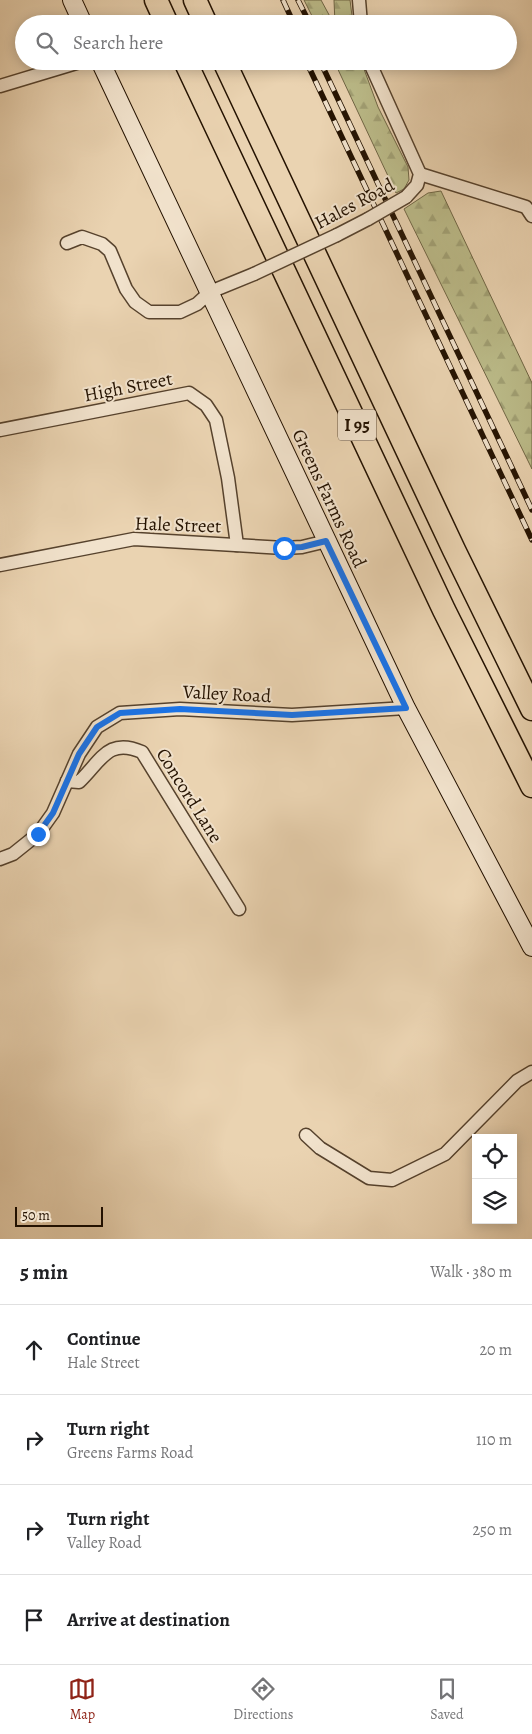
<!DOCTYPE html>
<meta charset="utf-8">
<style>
body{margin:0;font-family:Alegreya,serif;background:#f6f6f6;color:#202124}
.controls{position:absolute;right:15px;bottom:15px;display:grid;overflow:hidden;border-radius:0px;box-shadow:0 2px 12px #0003}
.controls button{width:45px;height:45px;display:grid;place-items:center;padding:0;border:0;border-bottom:1px solid #e0e0e0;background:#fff;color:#202124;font:25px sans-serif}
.scale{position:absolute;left:15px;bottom:12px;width:88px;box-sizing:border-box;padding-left:5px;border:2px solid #241201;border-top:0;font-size:14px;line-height:18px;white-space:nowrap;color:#241201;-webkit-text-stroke:4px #f1e2cc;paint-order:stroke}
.stop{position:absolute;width:15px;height:15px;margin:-11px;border:4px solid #1a73e8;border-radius:50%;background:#fff}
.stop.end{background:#1a73e8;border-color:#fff;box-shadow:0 1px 5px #0008}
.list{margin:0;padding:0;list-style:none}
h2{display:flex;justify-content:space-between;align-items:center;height:65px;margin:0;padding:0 20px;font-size:21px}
h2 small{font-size:16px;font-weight:400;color:#757577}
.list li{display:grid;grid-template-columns:32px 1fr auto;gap:15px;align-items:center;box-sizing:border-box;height:90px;padding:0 20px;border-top:1px solid #e0e0e0}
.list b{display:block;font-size:19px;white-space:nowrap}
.list p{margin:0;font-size:16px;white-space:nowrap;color:#757577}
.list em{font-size:16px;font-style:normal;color:#757577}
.icon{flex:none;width:28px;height:28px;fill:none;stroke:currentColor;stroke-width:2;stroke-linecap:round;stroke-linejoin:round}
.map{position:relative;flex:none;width:532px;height:1239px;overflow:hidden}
.search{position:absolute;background:#fff;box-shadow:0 2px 12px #0003;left:15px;right:15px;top:15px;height:55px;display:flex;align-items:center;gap:12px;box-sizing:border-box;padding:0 18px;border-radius:28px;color:#757577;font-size:19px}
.sheet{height:425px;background:#fff}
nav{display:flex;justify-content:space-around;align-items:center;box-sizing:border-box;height:70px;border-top:1px solid #e0e0e0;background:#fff;font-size:14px;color:#757577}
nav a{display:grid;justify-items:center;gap:2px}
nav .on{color:#8f2418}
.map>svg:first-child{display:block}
.forest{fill:url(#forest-firs);stroke:#706645}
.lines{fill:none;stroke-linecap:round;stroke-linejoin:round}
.minor-casing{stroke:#56422d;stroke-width:15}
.secondary-casing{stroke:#241201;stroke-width:20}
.motorway-casing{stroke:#241201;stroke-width:25}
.minor{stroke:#f1e2cc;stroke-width:12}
.secondary{stroke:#f1e2cc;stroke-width:18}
.motorway{stroke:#ead3b1;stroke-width:22}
.rail-casing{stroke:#241201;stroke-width:5.5}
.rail{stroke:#f1e2cc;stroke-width:4;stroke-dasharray:11;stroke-linecap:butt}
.minor-bridge-casing{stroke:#56422d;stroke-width:15;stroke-linecap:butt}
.minor-bridge{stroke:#f1e2cc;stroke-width:12}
.route{stroke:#1a73e8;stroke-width:6}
.labels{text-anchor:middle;stroke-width:4;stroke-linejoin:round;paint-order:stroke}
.shield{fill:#f1e2cc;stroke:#62503e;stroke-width:1}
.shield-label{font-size:18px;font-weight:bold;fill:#241201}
.street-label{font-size:19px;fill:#241201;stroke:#f1e2cc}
</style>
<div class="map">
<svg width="532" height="1239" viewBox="0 0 532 1239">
<defs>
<pattern id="forest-firs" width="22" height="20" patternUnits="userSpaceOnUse" patternTransform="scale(1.25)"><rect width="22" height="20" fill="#bbbb89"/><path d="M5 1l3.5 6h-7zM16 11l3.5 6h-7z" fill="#a1a074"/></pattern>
</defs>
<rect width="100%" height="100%" fill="#ead3b1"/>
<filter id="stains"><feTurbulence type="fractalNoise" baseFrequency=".004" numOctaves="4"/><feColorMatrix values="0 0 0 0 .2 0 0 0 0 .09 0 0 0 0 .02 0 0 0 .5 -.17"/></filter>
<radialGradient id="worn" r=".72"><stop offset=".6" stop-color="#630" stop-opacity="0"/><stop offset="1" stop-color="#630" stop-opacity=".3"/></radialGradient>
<g class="forest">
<path d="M 304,0 L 321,0 L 334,24 L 316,24 Z"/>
<path d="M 334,0 L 350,0 L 353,24 L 335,24 Z"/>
<path d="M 334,61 L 361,61 L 378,107 L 408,167 L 409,180 L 404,189 L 396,193 Z"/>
<path d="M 441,191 L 532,383 L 532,469 L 404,209 L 428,193 Z"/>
</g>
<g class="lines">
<defs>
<g id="minor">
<path d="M 359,0 L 361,24"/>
<path d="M 369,61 L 420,174 L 417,185 L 406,197"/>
<path d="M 0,86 L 83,61"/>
<path d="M 420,174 L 526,207 L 532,216"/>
<path d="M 337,235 L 368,219"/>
<path d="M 67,243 L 82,237 L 102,244 L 110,251 L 126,289 L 135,302 L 149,312 L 180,312 L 197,304 L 210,292 L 254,274"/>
<path d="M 0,430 L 189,393 L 206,405 L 216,420 L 228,478 L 237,545"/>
<path d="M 0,565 L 134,539 L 284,548 L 302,547 L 327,541"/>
<path d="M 67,781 L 79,782 C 101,761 108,737 142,752 L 239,909"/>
<path d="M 0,859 L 13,854 L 38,834 L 53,813 L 79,754 L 97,727 L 120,713 L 180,709 L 292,715 L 406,708"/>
<path d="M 306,1135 L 320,1148 L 369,1178 L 392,1180 L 445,1154 L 517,1081 L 532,1072"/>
</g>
<g id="secondary">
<path d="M 72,0 L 83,24"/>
<path d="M 100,61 L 406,708 L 532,947"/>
</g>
<g id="motorway">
<path d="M 156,0 L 167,24"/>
<path d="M 195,0 L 206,24"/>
<path d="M 185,61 L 444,610 L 532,786"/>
<path d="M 224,61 L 454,550 L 532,709"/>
</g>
</defs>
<use href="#minor" class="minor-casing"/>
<use href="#secondary" class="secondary-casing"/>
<use href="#motorway" class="motorway-casing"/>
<use href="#minor" class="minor"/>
<use href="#secondary" class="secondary"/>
<use href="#motorway" class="motorway"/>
<defs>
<g id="rail">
<path d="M 283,0 L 294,24"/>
<path d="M 298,0 L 310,24"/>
<path d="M 306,61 L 532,540"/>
<path d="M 320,61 L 532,510"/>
</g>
</defs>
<use href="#rail" class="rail-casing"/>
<use href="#rail" class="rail"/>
<defs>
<g id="minor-bridge">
<path d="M 368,219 L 406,197"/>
<path d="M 254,274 L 337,235"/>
</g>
</defs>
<use href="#minor-bridge" class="minor-bridge-casing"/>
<use href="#minor-bridge" class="minor-bridge"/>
</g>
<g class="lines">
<path class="route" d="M 38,834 L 53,813 L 79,754 L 97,727 L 120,713 L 180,709 L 292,715 L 406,708 L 326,541 L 302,547 L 284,548"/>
</g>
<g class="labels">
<rect class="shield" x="338" y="409.5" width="38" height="31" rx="4"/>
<g class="shield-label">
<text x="357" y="431">I 95</text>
</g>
<g class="street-label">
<text transform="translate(354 203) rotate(-28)" y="7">Hales Road</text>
<text transform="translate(128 386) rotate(-11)" y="7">High Street</text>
<text transform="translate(330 498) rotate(65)" y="7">Greens Farms Road</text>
<text transform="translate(178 524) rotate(2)" y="7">Hale Street</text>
<text transform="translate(227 693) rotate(3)" y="7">Valley Road</text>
<text transform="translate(190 795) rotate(58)" y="7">Concord Lane</text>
</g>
</g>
<rect width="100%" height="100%" filter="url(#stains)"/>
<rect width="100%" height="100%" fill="url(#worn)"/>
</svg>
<div class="controls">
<button><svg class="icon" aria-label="locate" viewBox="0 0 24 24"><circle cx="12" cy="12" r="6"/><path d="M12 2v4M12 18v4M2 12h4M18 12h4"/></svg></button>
<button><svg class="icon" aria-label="layers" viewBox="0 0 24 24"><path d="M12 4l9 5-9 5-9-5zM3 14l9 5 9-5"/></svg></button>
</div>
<div class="scale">50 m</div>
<div class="stop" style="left:284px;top:548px"></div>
<div class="stop end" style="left:38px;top:834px"></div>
<div class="search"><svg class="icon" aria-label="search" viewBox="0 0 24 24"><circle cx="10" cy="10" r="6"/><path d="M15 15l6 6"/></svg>Search here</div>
</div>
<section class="sheet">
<h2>5 min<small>Walk · 380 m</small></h2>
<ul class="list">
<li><svg class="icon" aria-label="ahead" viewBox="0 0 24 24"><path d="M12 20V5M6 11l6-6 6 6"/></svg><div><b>Continue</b><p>Hale Street</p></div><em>20 m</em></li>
<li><svg class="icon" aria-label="right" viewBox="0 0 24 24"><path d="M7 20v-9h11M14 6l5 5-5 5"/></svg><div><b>Turn right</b><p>Greens Farms Road</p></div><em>110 m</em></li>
<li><svg class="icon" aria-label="right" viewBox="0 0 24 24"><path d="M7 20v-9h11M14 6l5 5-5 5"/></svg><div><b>Turn right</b><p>Valley Road</p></div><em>250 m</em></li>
<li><svg class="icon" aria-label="arrive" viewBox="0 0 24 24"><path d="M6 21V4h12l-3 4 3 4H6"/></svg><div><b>Arrive at destination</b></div></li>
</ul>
</section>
<nav>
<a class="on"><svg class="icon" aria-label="map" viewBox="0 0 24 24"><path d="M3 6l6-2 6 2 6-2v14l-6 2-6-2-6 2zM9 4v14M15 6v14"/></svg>Map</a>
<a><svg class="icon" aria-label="directions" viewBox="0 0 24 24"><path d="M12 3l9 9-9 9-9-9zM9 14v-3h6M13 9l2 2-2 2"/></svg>Directions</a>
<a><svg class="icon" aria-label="saved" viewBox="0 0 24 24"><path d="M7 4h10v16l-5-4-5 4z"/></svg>Saved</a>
</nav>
